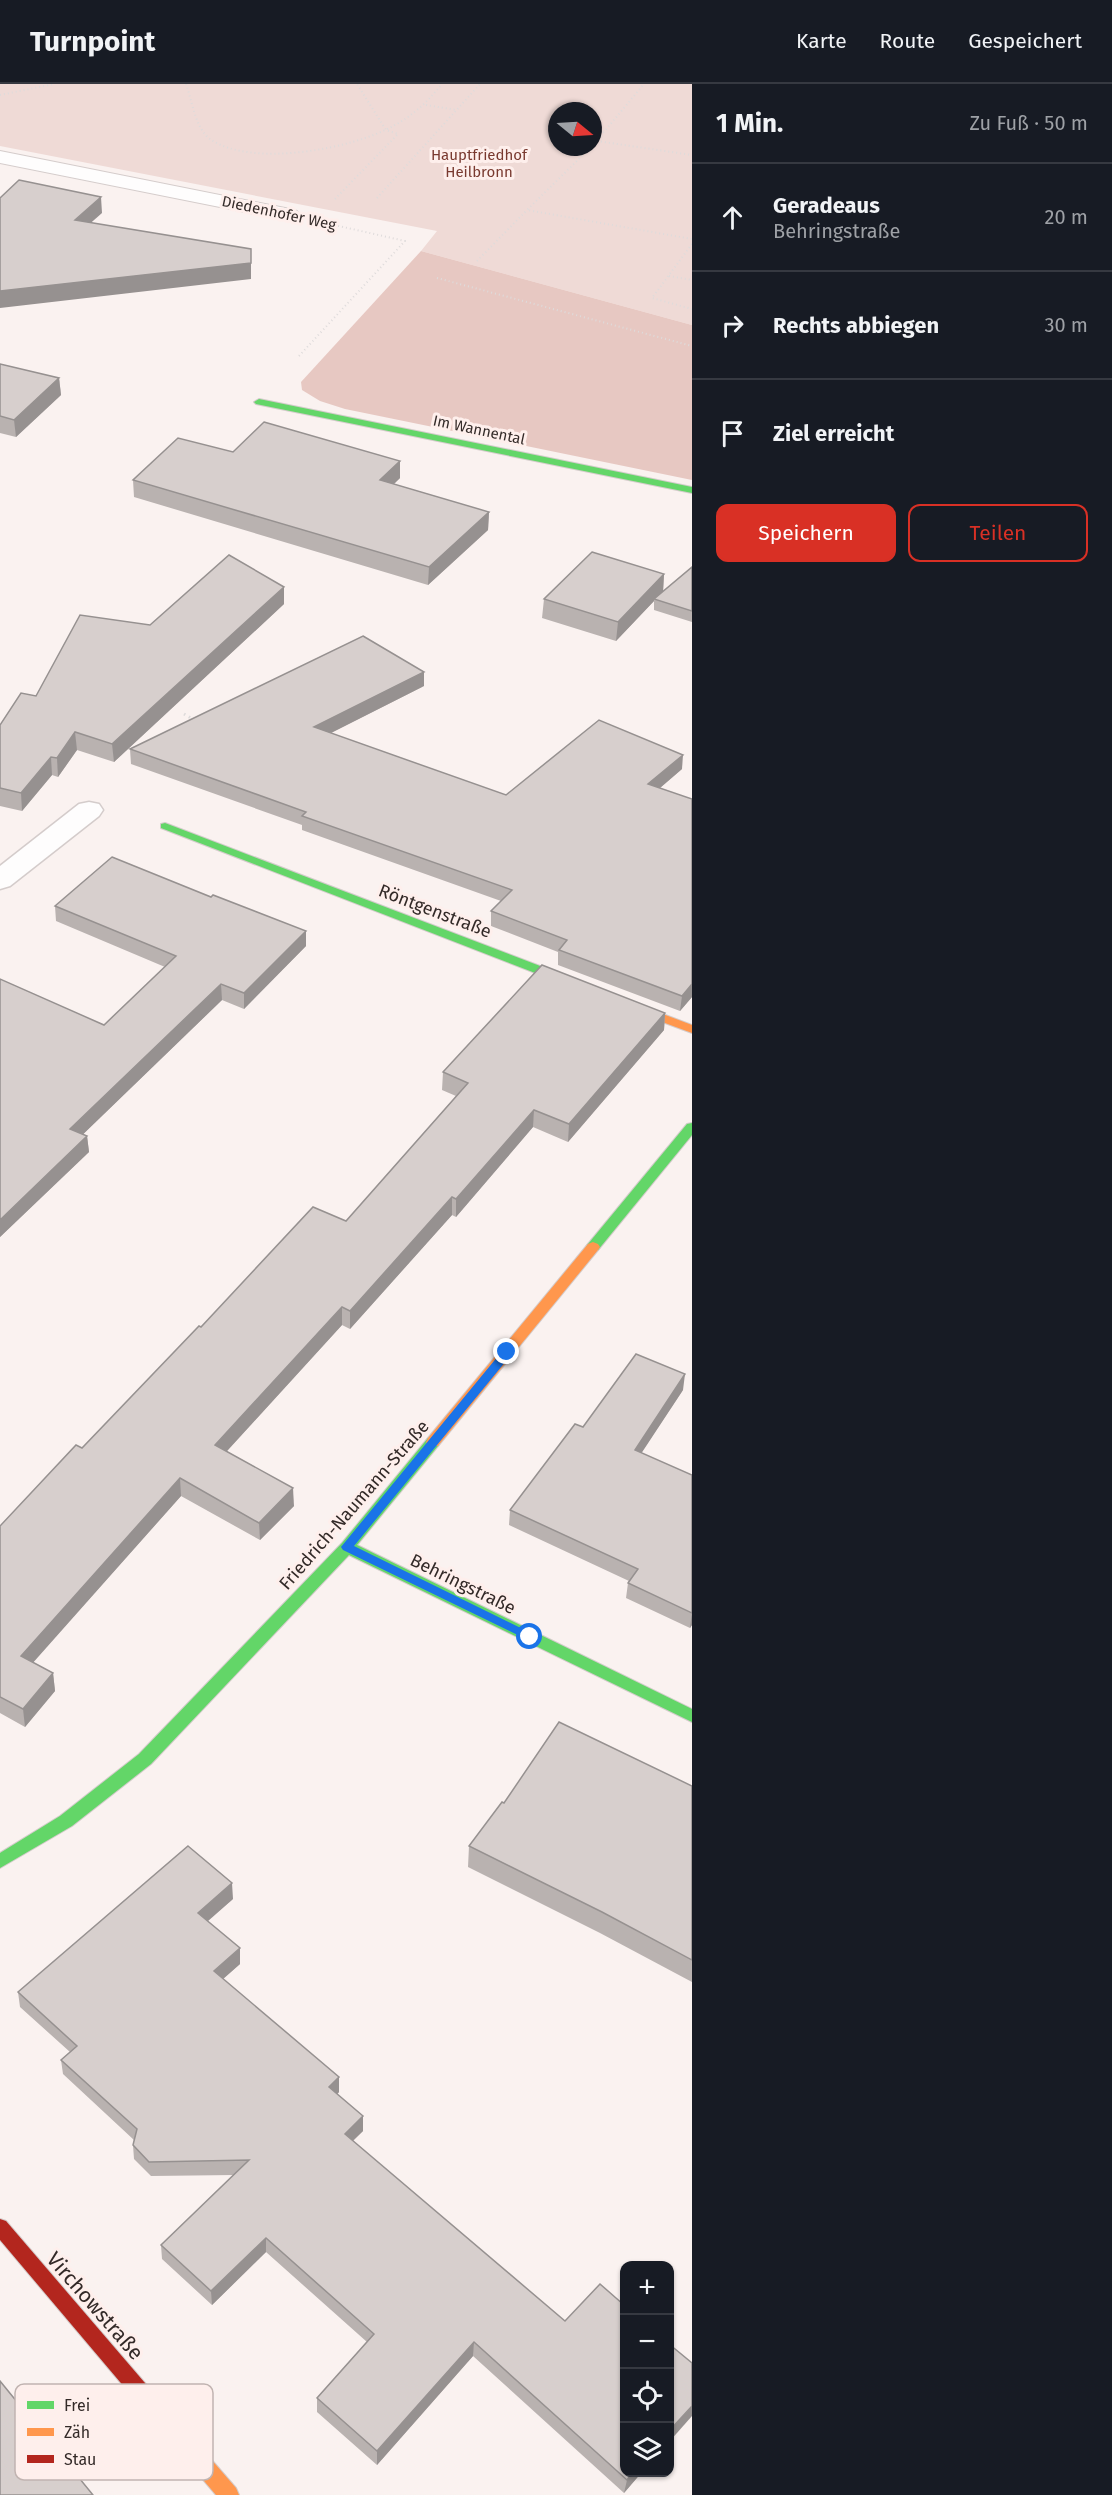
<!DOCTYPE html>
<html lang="de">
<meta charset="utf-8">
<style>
body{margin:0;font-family:"Fira Sans",sans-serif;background:#20242c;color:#f1f3f6}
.controls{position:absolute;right:18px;bottom:18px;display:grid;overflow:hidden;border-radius:12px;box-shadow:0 2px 4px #0004}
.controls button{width:54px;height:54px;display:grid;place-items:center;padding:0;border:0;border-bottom:2px solid #363941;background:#171b24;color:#f1f3f6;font:30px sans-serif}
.compass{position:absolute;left:548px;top:18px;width:54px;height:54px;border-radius:50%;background:#171b24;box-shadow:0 2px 4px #0004;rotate:108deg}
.stop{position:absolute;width:18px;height:18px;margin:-14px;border:4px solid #1a73e8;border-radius:50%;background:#fff}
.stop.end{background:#1a73e8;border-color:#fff;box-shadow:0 2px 6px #0008}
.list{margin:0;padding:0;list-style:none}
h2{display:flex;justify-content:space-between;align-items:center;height:78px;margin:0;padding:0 24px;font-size:26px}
h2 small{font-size:20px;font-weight:400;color:#9ea1a6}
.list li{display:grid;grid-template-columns:39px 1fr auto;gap:18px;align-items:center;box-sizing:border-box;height:108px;padding:0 24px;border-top:2px solid #363941}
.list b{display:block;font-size:22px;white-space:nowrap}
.list p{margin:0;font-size:20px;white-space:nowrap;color:#9ea1a6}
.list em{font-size:20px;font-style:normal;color:#9ea1a6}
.actions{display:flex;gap:12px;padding:18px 24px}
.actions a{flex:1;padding:14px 0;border:2px solid #d93025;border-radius:12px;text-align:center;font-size:21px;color:#d93025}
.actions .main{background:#d93025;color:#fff}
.icon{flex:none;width:33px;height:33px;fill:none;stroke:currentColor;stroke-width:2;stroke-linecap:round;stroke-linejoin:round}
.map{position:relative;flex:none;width:692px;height:2411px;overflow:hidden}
header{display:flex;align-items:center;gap:36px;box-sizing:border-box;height:84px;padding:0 30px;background:#171b24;border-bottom:2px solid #363941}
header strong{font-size:28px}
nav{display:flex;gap:33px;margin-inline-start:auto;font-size:21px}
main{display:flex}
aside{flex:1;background:#171b24}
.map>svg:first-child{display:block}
.green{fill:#efdad6;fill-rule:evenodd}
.forest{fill:#e7c8c2}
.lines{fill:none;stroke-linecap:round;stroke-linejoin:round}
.lane-casing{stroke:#d4cccb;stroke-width:2}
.street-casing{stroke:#d4cccb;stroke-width:3}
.fast-casing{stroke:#d4cccb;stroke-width:2}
.slow-casing{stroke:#d4cccb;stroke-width:2}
.jam-casing{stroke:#d4cccb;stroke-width:2}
.path-far1{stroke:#dedbdb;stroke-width:2;stroke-dasharray:1 3;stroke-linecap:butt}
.path{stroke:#dedbdb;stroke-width:3;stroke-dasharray:1.5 4;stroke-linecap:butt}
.lane{fill:#fefdfd;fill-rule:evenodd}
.street{fill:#fefdfd;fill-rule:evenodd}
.fast{fill:#63d668;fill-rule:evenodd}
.slow{fill:#ff974d;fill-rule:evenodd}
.jam{fill:#b3261e;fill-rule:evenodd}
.wall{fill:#b9b2b0}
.shaded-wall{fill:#969190}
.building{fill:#d7cfcd;stroke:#969190;stroke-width:1.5}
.route{fill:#1a73e8}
.labels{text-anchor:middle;stroke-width:6;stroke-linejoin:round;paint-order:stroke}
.far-park-label{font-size:15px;fill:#79392f;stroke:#feefec}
.far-street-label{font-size:15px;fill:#332a28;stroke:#feefec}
.street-label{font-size:18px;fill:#332a28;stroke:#feefec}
.near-street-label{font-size:21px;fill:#332a28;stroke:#feefec}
.key{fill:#feefec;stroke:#c1b4b1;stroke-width:1.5}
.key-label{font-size:16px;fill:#332a28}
</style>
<header>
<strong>Turnpoint</strong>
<nav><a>Karte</a><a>Route</a><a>Gespeichert</a></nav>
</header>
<main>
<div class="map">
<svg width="692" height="2411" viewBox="0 0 692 2411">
<rect width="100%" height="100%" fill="#faf2f0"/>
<path class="green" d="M 0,0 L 692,0 L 692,241 L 421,167 L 437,147 L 0,62 ZM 557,27 L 593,27 L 593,63 L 557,63 Z"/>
<path class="forest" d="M 421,167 L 692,241 L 692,396 L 345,325 L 320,317 L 302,306 L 301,298 Z"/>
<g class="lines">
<defs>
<path id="lane" d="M 0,67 L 290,125 L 297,127 L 300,131 L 297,135 L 290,137 L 0,79 Z"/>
<path id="street" d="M 89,718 L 99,720 L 103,726 L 99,732 L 10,802 L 0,805 L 0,782 L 79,720 Z"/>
<g id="fast">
<path d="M 259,315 L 692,403 L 692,409 L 256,320 L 254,318 Z"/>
<path d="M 165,739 L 582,898 L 584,901 L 582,904 L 574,904 L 161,744 L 161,740 Z"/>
<path d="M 692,1039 L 692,1051 L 598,1166 L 588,1166 L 586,1163 L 588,1160 L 687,1040 Z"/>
<path d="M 433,1353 L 438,1354 L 440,1358 L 438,1362 L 357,1461 L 692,1625 L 692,1638 L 349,1471 L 151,1680 L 72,1742 L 0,1784 L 0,1769 L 60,1732 L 139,1670 L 342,1459 L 428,1354 Z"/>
</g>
<g id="slow">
<path d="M 623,915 L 692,941 L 692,949 L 619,922 L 617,919 L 619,916 Z"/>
<path d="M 593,1158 L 598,1160 L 600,1163 L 598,1166 L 438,1362 L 428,1362 L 426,1358 L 428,1354 L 588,1160 Z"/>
<path d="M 138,2296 L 145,2299 L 236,2404 L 239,2411 L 216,2411 L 131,2311 L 129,2305 L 131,2299 Z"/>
</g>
<path id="jam" d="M 0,2135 L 6,2137 L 145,2299 L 147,2305 L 145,2311 L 138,2314 L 131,2311 L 0,2156 Z"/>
</defs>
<use href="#lane" class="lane-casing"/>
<use href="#street" class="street-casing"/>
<use href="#fast" class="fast-casing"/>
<use href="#slow" class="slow-casing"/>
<use href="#jam" class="jam-casing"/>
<g class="path-far1">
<path d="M 186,0 C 192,16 195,44 210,55 C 251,84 352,65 393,42 C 413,32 428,17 442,0"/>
<path d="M 0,11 L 54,0"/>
<path d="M 426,21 L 457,26"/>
<path d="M 597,57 L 692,71"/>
<path d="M 593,61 L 644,0"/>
<path d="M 591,63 L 527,126 L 692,155"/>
<path d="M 377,114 L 480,0"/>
<path d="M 335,115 L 398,50 L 386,46 L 357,0"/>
<path d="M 692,160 L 652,214 L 692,225"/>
<path d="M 477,177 L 527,126"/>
<path d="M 669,192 L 692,196"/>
<path d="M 437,194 L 692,262"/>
<path d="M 299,272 L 405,157 L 330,140"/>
</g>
<path class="path" d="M 184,630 L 196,637"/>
<use href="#lane" class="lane"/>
<use href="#street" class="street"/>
<use href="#fast" class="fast"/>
<use href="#slow" class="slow"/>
<use href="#jam" class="jam"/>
</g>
<g class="wall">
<path d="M 0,280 L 59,294 L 61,311 L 16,353 L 0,349 Z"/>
<path d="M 233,368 L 400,377 L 400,394 L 394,400 L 489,428 L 488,446 L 428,501 L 134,413 L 133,396 Z"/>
<path d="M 692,483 L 692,538 L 654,526 L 654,517 L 616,557 L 542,534 L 544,515 L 664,490 L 663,508 Z"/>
<path d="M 284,503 L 284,520 L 114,678 L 77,666 L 58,693 L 52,691 L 22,727 L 0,722 L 0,641 L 36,612 Z"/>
<path d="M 424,602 L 331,649 L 506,711 L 682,685 L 660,704 L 692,913 L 680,927 L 558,881 L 558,868 L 491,842 L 491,827 L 501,817 L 302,746 L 302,741 L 131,680 L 130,665 Z"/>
<path d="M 211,813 L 306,847 L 306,862 L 244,925 L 222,916 L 83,1050 L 87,1052 L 89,1068 L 0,1153 L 0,895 L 104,941 L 165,883 L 56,837 L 55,822 Z"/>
<path d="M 665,929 L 664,946 L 568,1058 L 533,1043 L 456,1133 L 452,1131 L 350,1245 L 342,1241 L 227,1367 L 294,1422 L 260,1456 L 181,1412 L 33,1578 L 53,1589 L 55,1607 L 25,1643 L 0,1629 L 0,1442 L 82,1364 L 201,1243 L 346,1137 L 456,1012 L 442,1006 L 443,988 Z"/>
<path d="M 683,1306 L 641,1369 L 692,1391 L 692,1541 L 690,1544 L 626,1514 L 628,1499 L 629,1497 L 509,1441 L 510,1426 L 583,1343 Z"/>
<path d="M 692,1702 L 692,1898 L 600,1849 L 468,1783 L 469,1762 L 504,1719 Z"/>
<path d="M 233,1815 L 207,1837 L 240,1880 L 223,1895 L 339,2008 L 337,2010 L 363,2032 L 363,2047 L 353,2057 L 624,2388 L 642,2388 L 624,2409 L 473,2272 L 377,2381 L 317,2328 L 317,2314 L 367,2258 L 266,2168 L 212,2221 L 162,2175 L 161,2161 L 234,2091 L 151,2092 L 134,2075 L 133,2061 L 134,2056 L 63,1990 L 61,1976 L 70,1968 L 20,1923 L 18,1908 Z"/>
</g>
<g class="shaded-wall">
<path d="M 101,113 L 102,129 L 76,152 L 75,136 Z"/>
<path d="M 251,165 L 251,195 L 0,224 L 0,207 Z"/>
<path d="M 59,294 L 61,311 L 16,353 L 14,336 Z"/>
<path d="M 400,377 L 400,394 L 380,413 L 380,396 Z"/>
<path d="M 489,428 L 488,446 L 428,501 L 429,483 Z"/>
<path d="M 664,490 L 663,508 L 654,515 L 654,517 L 616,557 L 618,538 Z"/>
<path d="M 284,503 L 284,520 L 114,678 L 112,660 Z"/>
<path d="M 424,588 L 424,602 L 315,657 L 314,643 Z"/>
<path d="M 75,648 L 77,666 L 58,693 L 57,674 Z"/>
<path d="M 683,671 L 682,685 L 647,715 L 648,700 Z"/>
<path d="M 51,673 L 52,691 L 22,727 L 21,709 Z"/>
<path d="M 306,847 L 306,862 L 244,925 L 244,909 Z"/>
<path d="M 221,900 L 222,916 L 72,1061 L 70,1045 Z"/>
<path d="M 692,900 L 692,913 L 680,927 L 682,912 Z"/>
<path d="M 665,929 L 664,946 L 568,1058 L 569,1040 Z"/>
<path d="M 534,1026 L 533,1043 L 456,1133 L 456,1115 Z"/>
<path d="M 87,1052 L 89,1068 L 0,1153 L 0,1136 Z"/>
<path d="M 452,1113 L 452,1131 L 350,1245 L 350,1227 Z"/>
<path d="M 342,1223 L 342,1241 L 216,1379 L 215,1361 Z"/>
<path d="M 685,1290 L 683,1306 L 633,1382 L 635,1366 Z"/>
<path d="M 180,1394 L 181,1412 L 23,1590 L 21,1572 Z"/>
<path d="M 293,1404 L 294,1422 L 260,1456 L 259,1439 Z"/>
<path d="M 692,1528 L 692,1541 L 690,1544 Z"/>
<path d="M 53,1589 L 55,1607 L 25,1643 L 23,1625 Z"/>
<path d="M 232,1799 L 233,1815 L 199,1845 L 198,1829 Z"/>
<path d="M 240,1864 L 240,1880 L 215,1902 L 214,1887 Z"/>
<path d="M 339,1993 L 339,2008 L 330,2018 L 329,2003 Z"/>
<path d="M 363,2032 L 363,2047 L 345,2064 L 345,2050 Z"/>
<path d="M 266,2154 L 266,2168 L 212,2221 L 211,2207 Z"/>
<path d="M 474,2258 L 473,2272 L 377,2381 L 377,2367 Z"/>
<path d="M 692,2322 L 692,2332 L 669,2358 L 669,2347 Z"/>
<path d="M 633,2388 L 642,2388 L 624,2409 L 627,2396 Z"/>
</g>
<g class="building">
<path d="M 19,96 L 101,113 L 75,136 L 251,165 L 251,179 L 0,207 L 0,114 Z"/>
<path d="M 0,280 L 59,294 L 14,336 L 0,332 Z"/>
<path d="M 264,338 L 400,377 L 380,396 L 489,428 L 429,483 L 133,396 L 178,354 L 233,368 Z"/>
<path d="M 592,468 L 664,490 L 618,538 L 544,515 Z"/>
<path d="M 229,471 L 284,503 L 112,660 L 75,648 L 57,674 L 51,673 L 21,709 L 0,704 L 0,641 L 21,609 L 36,612 L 80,531 L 150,541 Z"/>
<path d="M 692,483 L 692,527 L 654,515 Z"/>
<path d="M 363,552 L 424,588 L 314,643 L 506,711 L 599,636 L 683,671 L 648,700 L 692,715 L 692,900 L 682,912 L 559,866 L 567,856 L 491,827 L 512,806 L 302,732 L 306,728 L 130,665 Z"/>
<path d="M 112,773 L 211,813 L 213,811 L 306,847 L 244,909 L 221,900 L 70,1045 L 87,1052 L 0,1136 L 0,895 L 104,941 L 176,872 L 55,822 Z"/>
<path d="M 542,881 L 665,929 L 569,1040 L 534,1026 L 456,1115 L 452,1113 L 350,1227 L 342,1223 L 215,1361 L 293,1404 L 259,1439 L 180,1394 L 21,1572 L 53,1589 L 23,1625 L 0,1613 L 0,1442 L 76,1361 L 82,1364 L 199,1242 L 201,1243 L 313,1123 L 346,1137 L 468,999 L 443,988 Z"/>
<path d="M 636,1270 L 685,1290 L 635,1366 L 692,1391 L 692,1529 L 628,1499 L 638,1485 L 510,1426 L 575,1340 L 583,1343 Z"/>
<path d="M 559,1638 L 692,1702 L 692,1876 L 602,1828 L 469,1762 L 502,1718 L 504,1719 Z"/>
<path d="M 188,1762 L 232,1799 L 198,1829 L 240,1864 L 214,1887 L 339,1993 L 329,2003 L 363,2032 L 345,2050 L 565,2237 L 600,2200 L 624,2221 L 624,2388 L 633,2388 L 627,2396 L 474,2258 L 377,2367 L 317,2314 L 374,2250 L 266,2154 L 211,2207 L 161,2161 L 249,2076 L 149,2078 L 133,2061 L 137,2045 L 61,1976 L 77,1962 L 18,1908 Z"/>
<path d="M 669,2260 L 692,2279 L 692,2322 L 669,2347 Z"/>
<path d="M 0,2297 L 93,2411 L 0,2411 Z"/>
</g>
<path class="route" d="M 507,1265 L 512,1268 L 511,1271 L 354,1462 L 533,1550 L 533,1556 L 530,1557 L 343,1466 L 341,1463 L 503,1266 Z"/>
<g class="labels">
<g class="far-park-label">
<text x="479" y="76">Hauptfriedhof<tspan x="479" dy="17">Heilbronn</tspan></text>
</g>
<g class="far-street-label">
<text transform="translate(279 129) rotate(12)" y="5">Diedenhofer Weg</text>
<text transform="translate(479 346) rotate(12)" y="5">Im Wannental</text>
</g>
<g class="street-label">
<text transform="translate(435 827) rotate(21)" y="6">Röntgenstraße</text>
<text transform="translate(354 1421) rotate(-49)" y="6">Friedrich-Naumann-Straße</text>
<text transform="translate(463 1500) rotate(26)" y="6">Behringstraße</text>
</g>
<g class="near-street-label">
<text transform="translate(95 2222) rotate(49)" y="7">Virchowstraße</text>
</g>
</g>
<rect x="15" y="2300" width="198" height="96" rx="9" class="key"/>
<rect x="27" y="2317" width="27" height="8" fill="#63d668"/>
<rect x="27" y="2344" width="27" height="8" fill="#ff974d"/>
<rect x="27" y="2371" width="27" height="8" fill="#b3261e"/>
<g class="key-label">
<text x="64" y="2327">Frei</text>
<text x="64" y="2354">Zäh</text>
<text x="64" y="2381">Stau</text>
</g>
</svg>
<div class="controls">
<button>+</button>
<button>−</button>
<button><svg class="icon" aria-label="locate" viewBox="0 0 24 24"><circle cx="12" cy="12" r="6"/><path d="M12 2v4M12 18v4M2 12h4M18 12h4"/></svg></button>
<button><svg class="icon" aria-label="layers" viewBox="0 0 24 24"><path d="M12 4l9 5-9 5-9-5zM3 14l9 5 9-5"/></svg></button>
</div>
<svg class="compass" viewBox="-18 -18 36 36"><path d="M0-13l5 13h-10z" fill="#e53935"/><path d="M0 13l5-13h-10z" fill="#9ea1a6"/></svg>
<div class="stop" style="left:530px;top:1553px"></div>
<div class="stop end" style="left:507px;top:1268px"></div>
</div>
<aside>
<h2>1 Min.<small>Zu Fuß · 50 m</small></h2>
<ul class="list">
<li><svg class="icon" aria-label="ahead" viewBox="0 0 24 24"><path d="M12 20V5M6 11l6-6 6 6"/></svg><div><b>Geradeaus</b><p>Behringstraße</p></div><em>20 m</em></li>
<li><svg class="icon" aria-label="right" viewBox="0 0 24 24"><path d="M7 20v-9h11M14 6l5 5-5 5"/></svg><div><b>Rechts abbiegen</b></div><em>30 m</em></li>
<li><svg class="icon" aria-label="arrive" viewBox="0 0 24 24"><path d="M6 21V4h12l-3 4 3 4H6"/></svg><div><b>Ziel erreicht</b></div></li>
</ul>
<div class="actions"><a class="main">Speichern</a><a>Teilen</a></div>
</aside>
</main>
